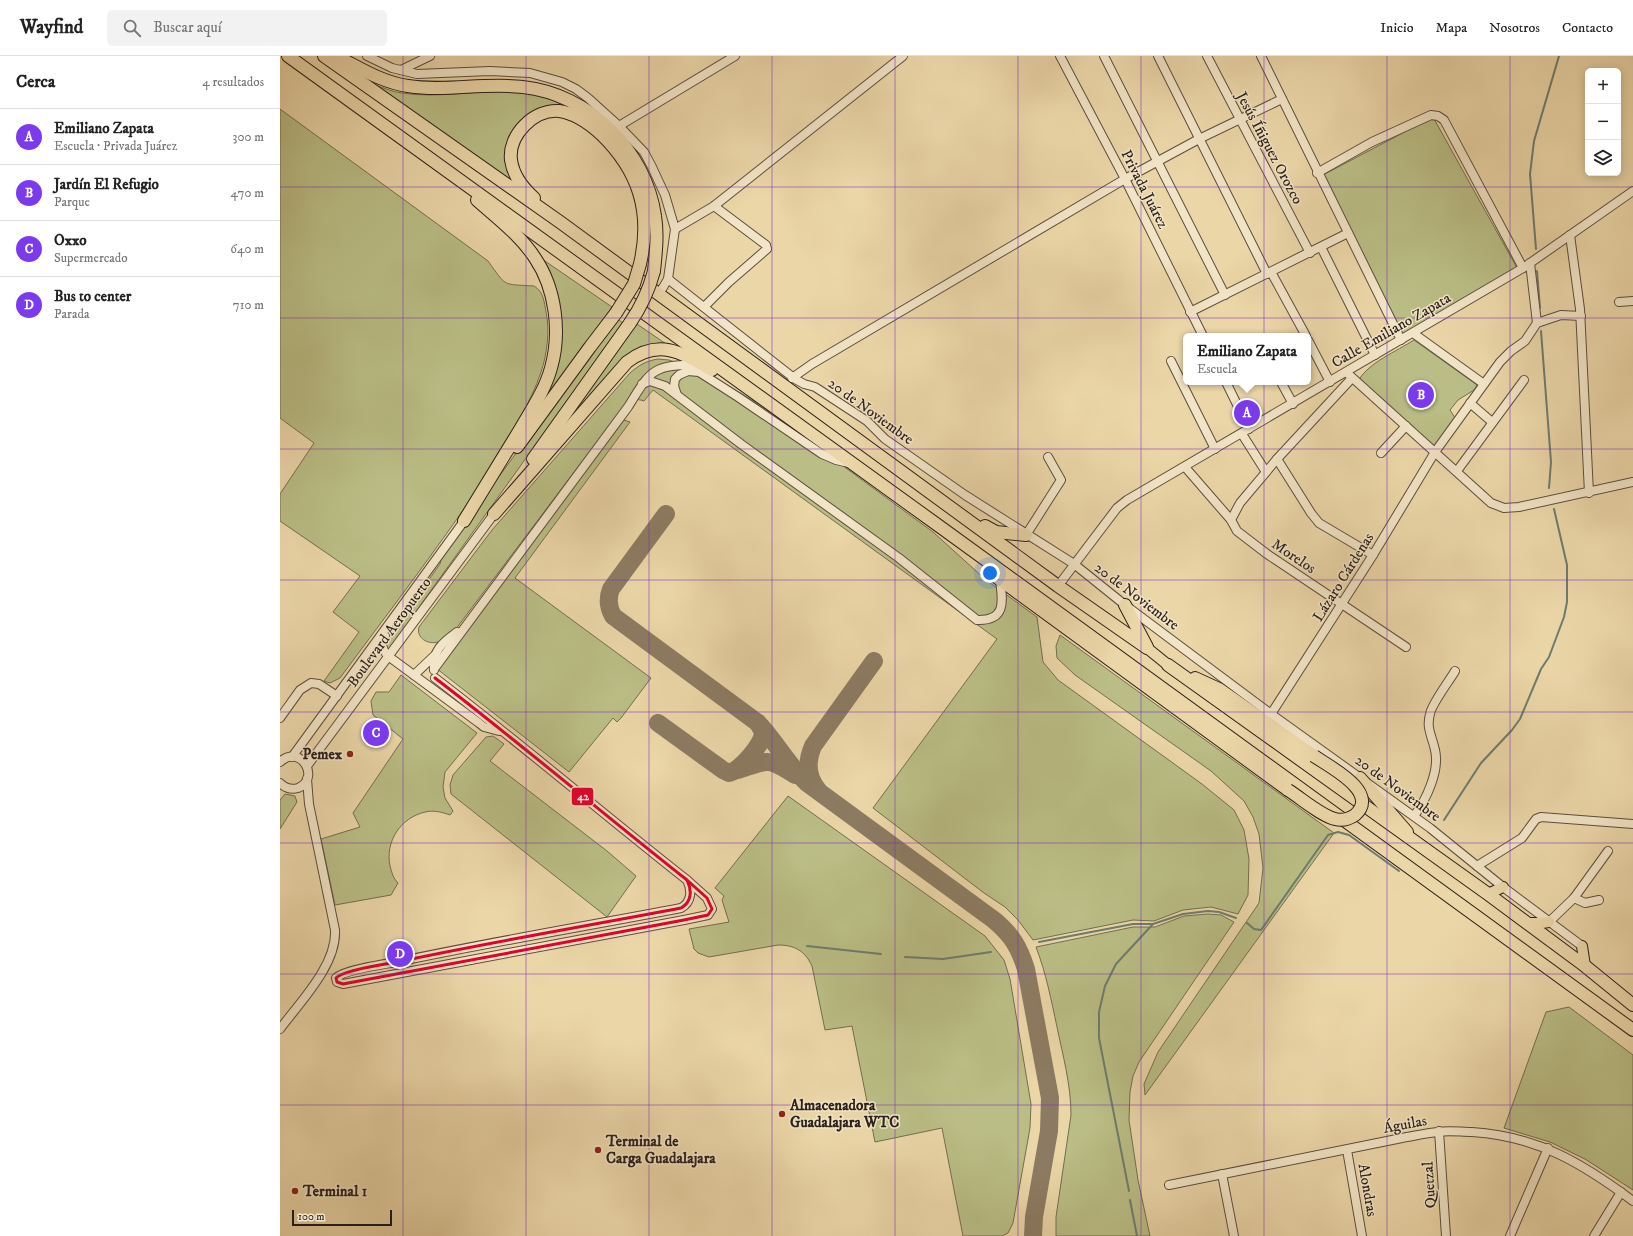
<!DOCTYPE html>
<html lang="es">
<meta charset="utf-8">
<style>
body{margin:0;font-family:"IM FELL DW Pica",serif;background:#f2f2f2;color:#222}
.controls{position:absolute;right:12px;top:12px;display:grid;overflow:hidden;border-radius:6px;box-shadow:0 2px 10px #0003}
.controls button{width:36px;height:36px;display:grid;place-items:center;padding:0;border:0;border-bottom:1px solid #e0e0e0;background:#fff;color:#222;font:20px sans-serif}
.scale{position:absolute;left:12px;bottom:10px;width:100px;box-sizing:border-box;padding-left:4px;border:2px solid #2c201b;border-top:0;font-size:11px;line-height:14px;white-space:nowrap;color:#2c201b;-webkit-text-stroke:3px #f2e4c6;paint-order:stroke}
.you{position:absolute;left:710px;top:517px;width:14px;height:14px;margin:-10px;border:3px solid #fff;border-radius:50%;background:#1a73e8;box-shadow:0 0 0 6px #1a73e833}
.badge{display:grid;place-items:center;width:26px;height:26px;border-radius:50%;background:#7c3aed;color:#fff;font-size:13px;font-weight:700}
.pin{position:absolute;translate:-50% -50%;border:2px solid #fff;box-shadow:0 1px 4px #0006}
.popup{position:absolute;left:903px;top:277px;width:128px;height:52px;box-sizing:border-box;display:grid;place-content:center;border-radius:6px;background:#fff;filter:drop-shadow(0 1px 3px #0005);font-size:13px;white-space:nowrap;color:#767676}
.popup b{font-size:15px;color:#222}
.popup::after{content:'';position:absolute;left:50%;top:100%;margin-left:-8px;border:8px solid transparent;border-top-color:#fff}
.list{margin:0;padding:0;list-style:none}
h2{display:flex;justify-content:space-between;align-items:center;height:52px;margin:0;padding:0 16px;font-size:17px}
h2 small{font-size:13px;font-weight:400;color:#767676}
.list li{display:grid;grid-template-columns:26px 1fr auto;gap:12px;align-items:center;box-sizing:border-box;height:56px;padding:0 16px;border-top:1px solid #e0e0e0}
.list b{display:block;font-size:15px;white-space:nowrap}
.list p{margin:0;font-size:13px;white-space:nowrap;color:#767676}
.list em{font-size:13px;font-style:normal;color:#767676}
.icon{flex:none;width:22px;height:22px;fill:none;stroke:currentColor;stroke-width:2;stroke-linecap:round;stroke-linejoin:round}
.map{position:relative;flex:none;width:1353px;height:1180px;overflow:hidden}
header{display:flex;align-items:center;gap:24px;box-sizing:border-box;height:56px;padding:0 20px;background:#fff;border-bottom:1px solid #e0e0e0}
header strong{font-size:19px}
nav{display:flex;gap:22px;margin-inline-start:auto;font-size:14px}
.search{width:280px;height:36px;background:#f2f2f2;display:flex;align-items:center;gap:10px;box-sizing:border-box;padding:0 14px;border-radius:6px;color:#767676;font-size:15px}
main{display:flex}
aside{flex:1;background:#fff}
.map>svg:first-child{display:block}
.green{fill:#babd85;stroke:#736e50}
.lines{fill:none;stroke-linecap:round;stroke-linejoin:round}
.stream{stroke:#6d7c6f;stroke-width:2}
.taxiway{stroke:#8c7b62;stroke-width:18}
.minor-casing{stroke:#5c4e3e;stroke-width:10}
.major-casing{stroke:#2c201b;stroke-width:12}
.highway-casing{stroke:#2c201b;stroke-width:14}
.minor{stroke:#f2e4c6;stroke-width:8}
.major{stroke:#ebd6a8;stroke-width:10}
.highway{stroke:#ebd6a8;stroke-width:12}
.highway-bridge-casing{stroke:#2c201b;stroke-width:14;stroke-linecap:butt}
.highway-bridge{stroke:#ebd6a8;stroke-width:12}
.bus-1-casing{stroke:#f2e4c6;stroke-width:6}
.bus-1{stroke:#e4002b;stroke-width:3}
.grid{fill:none;stroke:#7b2cbf;stroke-width:1;stroke-opacity:0.55}
.poi-dot{fill:#8f2418;stroke:#f2e4c6;stroke-width:1.5}
.labels{text-anchor:middle;stroke-width:3;stroke-linejoin:round;paint-order:stroke}
.street-label{font-size:15px;fill:#2c201b;stroke:#f2e4c6}
.poi-label{font-size:15px;font-weight:bold;fill:#2c201b;stroke:#f2e4c6;text-anchor:start}
.line-badge{stroke:#f2e4c6;stroke-width:1.5}
.badge-label{font-size:11px;text-anchor:middle;font-weight:bold;fill:#fff}
</style>
<header>
<strong>Wayfind</strong>
<div class="search"><svg class="icon" aria-label="search" viewBox="0 0 24 24"><circle cx="10" cy="10" r="6"/><path d="M15 15l6 6"/></svg>Buscar aquí</div>
<nav><a>Inicio</a><a>Mapa</a><a>Nosotros</a><a>Contacto</a></nav>
</header>
<main>
<aside>
<h2>Cerca<small>4 resultados</small></h2>
<ul class="list">
<li><span class="badge">A</span><div><b>Emiliano Zapata</b><p>Escuela · Privada Juárez</p></div><em>300 m</em></li>
<li><span class="badge">B</span><div><b>Jardín El Refugio</b><p>Parque</p></div><em>470 m</em></li>
<li><span class="badge">C</span><div><b>Oxxo</b><p>Supermercado</p></div><em>640 m</em></li>
<li><span class="badge">D</span><div><b>Bus to center</b><p>Parada</p></div><em>710 m</em></li>
</ul>
</aside>
<div class="map">
<svg width="1353" height="1180" viewBox="0 0 1353 1180">
<rect width="100%" height="100%" fill="#ebd6a8"/>
<filter id="stains"><feTurbulence type="fractalNoise" baseFrequency=".005" numOctaves="4"/><feColorMatrix values="0 0 0 0 .2 0 0 0 0 .09 0 0 0 0 .02 0 0 0 .5 -.17"/></filter>
<radialGradient id="worn" r=".72"><stop offset=".6" stop-color="#630" stop-opacity="0"/><stop offset="1" stop-color="#630" stop-opacity=".3"/></radialGradient>
<g class="green">
<path d="M 95,29 C 104,32 113,36 122,37 C 160,43 199,33 238,36 C 255,37 270,43 286,48 L 282,51 L 248,62 L 227,108 L 232,127 Z"/>
<path d="M 0,53 L 208,205 C 227,231 221,228 254,230 C 264,236 264,246 266,256 C 270,274 267,299 261,316 C 251,347 232,374 215,402 C 203,422 191,443 177,463 C 139,517 99,569 60,622 L 50,627 L 44,625 L 79,576 L 53,556 L 80,520 L 0,465 L 0,438 L 34,387 L 0,362 Z"/>
<path d="M 1153,61 L 1237,212 L 1122,279 L 1043,119 Z"/>
<path d="M 262,203 L 332,251 L 251,363 L 275,316 L 279,247 L 276,233 Z"/>
<path d="M 335,261 L 343,267 L 109,593 L 106,591 L 106,584 L 160,508 L 162,499 Z"/>
<path d="M 354,266 L 389,290 L 366,291 L 251,408 Z"/>
<path d="M 1134,284 L 1197,329 L 1194,334 L 1178,344 L 1170,354 L 1175,362 L 1155,391 L 1079,324 C 1088,307 1117,295 1134,284 Z"/>
<path d="M 378,303 L 389,304 L 434,321 L 480,349 L 653,476 L 706,524 L 757,561 L 763,606 L 778,624 L 922,728 L 954,754 L 964,774 L 969,803 L 968,839 L 958,858 L 931,851 L 903,854 L 874,865 L 853,864 L 753,884 L 738,864 L 725,851 L 704,837 L 593,752 L 717,583 L 373,334 L 364,345 C 356,342 350,344 344,350 L 172,578 C 167,581 164,585 158,586 C 148,589 136,582 139,571 L 212,474 L 350,317 C 359,309 366,305 378,303 Z"/>
<path d="M 344,364 L 350,366 L 235,522 L 371,622 L 341,662 L 337,666 L 333,662 L 289,716 L 152,609 L 159,596 L 169,593 L 177,587 Z"/>
<path d="M 780,579 L 1054,777 L 865,1039 L 864,1028 L 878,996 L 979,847 L 983,812 L 979,778 L 973,761 L 964,745 L 931,715 L 795,619 L 777,602 L 776,590 Z"/>
<path d="M 121,619 L 197,677 L 165,716 L 163,731 L 165,742 L 173,755 L 170,759 C 162,756 153,754 145,756 C 120,762 105,786 110,810 C 112,817 113,822 118,827 L 111,839 L 55,849 L 41,783 L 80,771 L 73,757 L 123,683 L 93,659 L 91,645 L 96,636 L 109,636 Z"/>
<path d="M 213,680 L 224,688 L 210,705 L 327,795 L 356,820 L 327,861 L 171,738 L 170,729 L 173,719 L 206,681 Z"/>
<path d="M 5,738 L 15,740 L 17,746 L 0,773 L 0,744 Z"/>
<path d="M 508,740 L 705,880 L 724,904 L 730,923 L 751,1048 L 750,1072 L 733,1167 L 728,1177 L 722,1180 L 683,1180 L 662,1072 L 595,1086 L 572,970 L 545,974 L 532,910 C 525,895 515,889 498,889 L 429,901 L 418,897 L 414,893 L 409,873 L 449,866 L 442,844 L 444,840 L 435,832 Z"/>
<path d="M 928,858 L 941,859 L 954,866 L 859,1006 L 853,1020 L 850,1036 L 849,1064 L 858,1124 L 870,1180 L 776,1180 L 776,1161 L 791,1059 C 791,1029 783,1000 777,971 C 771,943 766,917 756,891 L 853,871 L 875,871 L 904,860 Z"/>
<path d="M 1289,951 L 1353,999 L 1353,1134 L 1305,1103 L 1270,1086 L 1224,1072 L 1266,956 Z"/>
</g>
<g class="lines">
<g class="stream">
<path d="M 1256,193 L 1250,118 L 1254,85 L 1279,0"/>
<path d="M 1257,215 L 1260,252"/>
<path d="M 1261,275 L 1271,406 L 1269,432"/>
<path d="M 1164,764 L 1201,707 L 1232,674 L 1240,663 L 1261,613 L 1269,601 L 1284,561 L 1287,546 L 1287,509 L 1274,453"/>
<path d="M 967,867 L 974,873 L 981,874 L 1048,779 L 1058,776 L 1069,779 L 1119,815"/>
<path d="M 759,886 L 853,868 L 873,868 L 903,858 L 928,855 L 939,856 L 956,862"/>
<path d="M 527,890 L 601,898"/>
<path d="M 625,901 L 663,903 L 711,896"/>
<path d="M 849,1135 L 819,982 L 819,956 L 825,930 L 836,908 L 873,868"/>
<path d="M 850,1144 L 857,1180"/>
</g>
<g class="taxiway">
<path d="M 386,458 L 331,533 C 327,543 328,551 333,560 L 478,667 C 496,686 508,709 527,727 L 714,864 C 732,879 739,891 746,913 L 770,1042 L 769,1075 L 754,1161 L 753,1180"/>
<path d="M 378,667 L 443,714 L 449,717 C 460,715 484,687 483,676 L 478,667"/>
<path d="M 458,714 C 488,704 487,701 515,719"/>
<path d="M 538,734 C 527,721 526,706 533,690 L 594,605"/>
</g>
<defs>
<g id="minor">
<path d="M 87,0 L 112,12 L 137,18 L 210,15 L 250,17 L 282,26 L 296,33 L 308,42 L 339,70 L 364,96 L 372,111 L 385,139 L 395,173 L 388,223 L 379,238"/>
<path d="M 780,0 L 845,123 L 923,280"/>
<path d="M 824,0 L 945,239"/>
<path d="M 878,0 L 987,218"/>
<path d="M 927,0 L 1030,197"/>
<path d="M 981,0 L 1121,284"/>
<path d="M 121,14 L 150,0"/>
<path d="M 339,70 L 455,0"/>
<path d="M 1037,117 L 1092,86 L 1151,59 L 1158,60 L 1164,64 L 1243,212"/>
<path d="M 395,173 L 434,150 L 623,0"/>
<path d="M 1290,179 L 1300,253 L 1309,437"/>
<path d="M 1041,191 L 1095,299"/>
<path d="M 1250,207 L 1257,267"/>
<path d="M 991,216 L 1026,280"/>
<path d="M 388,223 L 515,323 L 524,328 L 535,331 L 587,365 L 605,383 L 685,439 L 794,508 L 845,549 L 991,658 L 1150,772 L 1223,831 L 1302,890"/>
<path d="M 1339,246 L 1353,245"/>
<path d="M 424,251 L 449,226 L 487,193 L 486,189 L 434,150"/>
<path d="M 910,256 L 1068,177"/>
<path d="M 1133,277 L 1204,328"/>
<path d="M 1028,284 L 1050,326"/>
<path d="M 891,305 L 935,393"/>
<path d="M 1066,316 L 1211,447 L 1224,452 L 1239,451 L 1353,426"/>
<path d="M 512,322 L 532,308 L 845,123 L 919,83 L 1002,43"/>
<path d="M 946,326 L 969,373"/>
<path d="M 1001,326 L 1013,348"/>
<path d="M 362,328 L 370,325 L 385,330 L 461,388 L 619,502 L 697,564 C 726,565 723,546 720,524"/>
<path d="M 397,339 L 394,330 L 395,323 L 399,319 L 408,315 L 419,316 L 458,341 L 542,398 L 556,404 L 569,407"/>
<path d="M 1190,347 L 1212,366"/>
<path d="M 962,378 L 986,416"/>
<path d="M 1101,397 L 1126,370"/>
<path d="M 997,403 L 1031,457 L 1039,467 L 1093,499"/>
<path d="M 905,411 L 951,464 L 957,475 L 987,498 L 1126,591"/>
<path d="M 1177,415 L 1244,324"/>
<path d="M 951,464 L 960,447 L 997,403 L 1072,322"/>
<path d="M 746,479 L 781,424 L 768,401"/>
<path d="M 778,530 L 837,452 L 847,444 L 1243,212 L 1353,135"/>
<path d="M 105,580 C 100,588 102,593 108,600 L 199,667 L 204,671 L 219,675"/>
<path d="M 154,613 L 348,351 C 372,312 372,310 419,308"/>
<path d="M 154,614 C 152,595 162,587 177,576"/>
<path d="M 134,619 L 154,600"/>
<path d="M 155,622 C 240,687 322,757 407,824 L 427,842 L 432,853 L 428,859 L 404,864 L 63,928 L 57,926 L 56,922 C 63,914 105,908 117,906 C 211,886 307,870 401,852 C 412,846 412,834 407,824"/>
<path d="M 991,658 L 1093,499 L 1155,396 L 1220,306 L 1231,295 L 1245,285 L 1257,267 L 1281,259 L 1301,260"/>
<path d="M 0,662 L 20,634 L 31,627 L 39,628 L 57,640"/>
<path d="M 12,701 L 184,465"/>
<path d="M 0,706 C 21,687 41,723 18,732 C 11,734 5,732 0,727"/>
<path d="M 27,710 L 214,458"/>
<path d="M 1134,760 C 1146,744 1160,715 1155,694 C 1152,680 1146,672 1150,658 C 1151,649 1170,624 1175,615"/>
<path d="M 1197,810 L 1242,782 L 1256,763 L 1261,761 L 1353,768"/>
<path d="M 1294,842 L 1305,847 L 1319,844"/>
<path d="M 1269,866 L 1294,842 L 1328,795"/>
<path d="M 0,973 C 20,946 57,909 55,874 L 29,748 L 27,723"/>
<path d="M 1159,1075 L 1166,1180"/>
<path d="M 1067,1094 L 1082,1180"/>
<path d="M 942,1118 L 954,1180"/>
<path d="M 889,1129 L 1122,1082 C 1134,1080 1146,1077 1158,1076 C 1169,1074 1181,1076 1192,1076 C 1257,1080 1302,1107 1353,1145"/>
<path d="M 1230,1180 L 1268,1092"/>
<path d="M 1314,1180 L 1341,1136"/>
</g>
<g id="major">
<path d="M 867,592 L 888,609"/>
<path d="M 1208,838 L 1223,831"/>
<path d="M 1246,867 L 1262,867 L 1269,866"/>
<path d="M 1302,890 L 1305,910"/>
</g>
<g id="highway">
<path d="M 8,0 L 659,470 L 1353,974"/>
<path d="M 44,0 L 280,166 L 778,530 L 867,592"/>
<path d="M 56,0 C 80,12 101,26 128,30 C 166,36 205,26 243,31 C 309,38 366,95 375,160 C 378,178 376,196 374,215"/>
<path d="M 254,142 C 244,133 233,119 231,104 C 228,79 254,53 279,55 C 295,57 309,67 321,78 C 359,115 372,156 360,208"/>
<path d="M 237,391 L 310,291 L 336,257"/>
<path d="M 253,403 L 350,267"/>
<path d="M 214,458 L 347,306 C 379,282 401,296 432,314"/>
<path d="M 184,465 C 203,434 222,403 241,372 C 252,353 265,334 271,312 C 281,277 276,233 255,202 C 240,179 217,162 197,144"/>
<path d="M 705,470 L 716,476 L 746,479"/>
<path d="M 715,520 L 1008,734"/>
<path d="M 845,549 L 867,591"/>
<path d="M 888,609 L 1208,838 L 1305,910 L 1353,949"/>
<path d="M 915,622 L 939,633 L 1034,700"/>
<path d="M 1080,722 L 1127,776"/>
</g>
</defs>
<use href="#minor" class="minor-casing"/>
<use href="#major" class="major-casing"/>
<use href="#highway" class="highway-casing"/>
<use href="#minor" class="minor"/>
<use href="#major" class="major"/>
<use href="#highway" class="highway"/>
<defs>
<g id="highway-bridge">
<path d="M 336,257 L 354,228 L 360,208"/>
<path d="M 350,267 C 361,251 369,234 374,215"/>
<path d="M 1008,734 C 1021,742 1040,759 1055,763 C 1062,765 1069,763 1075,759 C 1101,736 1048,710 1034,700"/>
</g>
</defs>
<use href="#highway-bridge" class="highway-bridge-casing"/>
<use href="#highway-bridge" class="highway-bridge"/>
<defs>
<path id="bus-1" d="M 155,622 C 240,687 322,757 407,824 L 427,842 L 432,853 L 428,859 L 404,864 L 63,928 L 57,926 L 56,922 C 63,914 105,908 117,906 C 211,886 307,870 401,852 C 412,846 412,834 407,824"/>
</defs>
<use href="#bus-1" class="bus-1-casing"/>
<use href="#bus-1" class="bus-1"/>
</g>
<path class="grid" d="M 123,0 L 123,1180M 246,0 L 246,1180M 369,0 L 369,1180M 492,0 L 492,1180M 615,0 L 615,1180M 738,0 L 738,1180M 861,0 L 861,1180M 984,0 L 984,1180M 1107,0 L 1107,1180M 1230,0 L 1230,1180M 0,131 L 1353,131M 0,262 L 1353,262M 0,393 L 1353,393M 0,524 L 1353,524M 0,656 L 1353,656M 0,787 L 1353,787M 0,918 L 1353,918M 0,1049 L 1353,1049"/>
<g class="poi-dot">
<circle cx="70" cy="698" r="4"/>
<circle cx="502" cy="1058" r="4"/>
<circle cx="318" cy="1094" r="4"/>
<circle cx="15" cy="1135" r="4"/>
</g>
<g class="labels">
<g class="street-label">
<text transform="translate(990 92) rotate(62)" y="5">Jesús Íñiguez Orozco</text>
<text transform="translate(865 133) rotate(63)" y="5">Privada Juárez</text>
<text transform="translate(1111 274) rotate(-30)" y="5">Calle Emiliano Zapata</text>
<text transform="translate(591 355) rotate(36)" y="5">20 de Noviembre</text>
<text transform="translate(1014 500) rotate(34)" y="5">Morelos</text>
<text transform="translate(1063 521) rotate(-58)" y="5">Lázaro Cárdenas</text>
<text transform="translate(857 540) rotate(37)" y="5">20 de Noviembre</text>
<text transform="translate(109 576) rotate(-54)" y="5">Boulevard Aeropuerto</text>
<text transform="translate(1118 732) rotate(36)" y="5">20 de Noviembre</text>
<text transform="translate(1125 1068) rotate(-11)" y="5">Águilas</text>
<text transform="translate(1149 1129) rotate(-94)" y="5">Quetzal</text>
<text transform="translate(1088 1134) rotate(80)" y="5">Alondras</text>
</g>
<g class="poi-label">
<text x="62" y="703" text-anchor="end">Pemex</text>
<text x="510" y="1054">Almacenadora<tspan x="510" dy="17">Guadalajara WTC</tspan></text>
<text x="326" y="1090">Terminal de<tspan x="326" dy="17">Carga Guadalajara</tspan></text>
<text x="23" y="1140">Terminal 1</text>
</g>
</g>
<rect class="line-badge" x="291" y="731" width="23" height="19" rx="4" fill="#e4002b"/>
<g class="badge-label">
<text x="303" y="744">42</text>
</g>
<rect width="100%" height="100%" filter="url(#stains)"/>
<rect width="100%" height="100%" fill="url(#worn)"/>
</svg>
<div class="controls">
<button>+</button>
<button>−</button>
<button><svg class="icon" aria-label="layers" viewBox="0 0 24 24"><path d="M12 4l9 5-9 5-9-5zM3 14l9 5 9-5"/></svg></button>
</div>
<div class="scale">100 m</div>
<div class="you"></div>
<div class="pin badge" style="left:967px;top:357px">A</div>
<div class="popup"><b>Emiliano Zapata</b>Escuela</div>
<div class="pin badge" style="left:1141px;top:339px">B</div>
<div class="pin badge" style="left:96px;top:677px">C</div>
<div class="pin badge" style="left:120px;top:898px">D</div>
</div>
</main>
